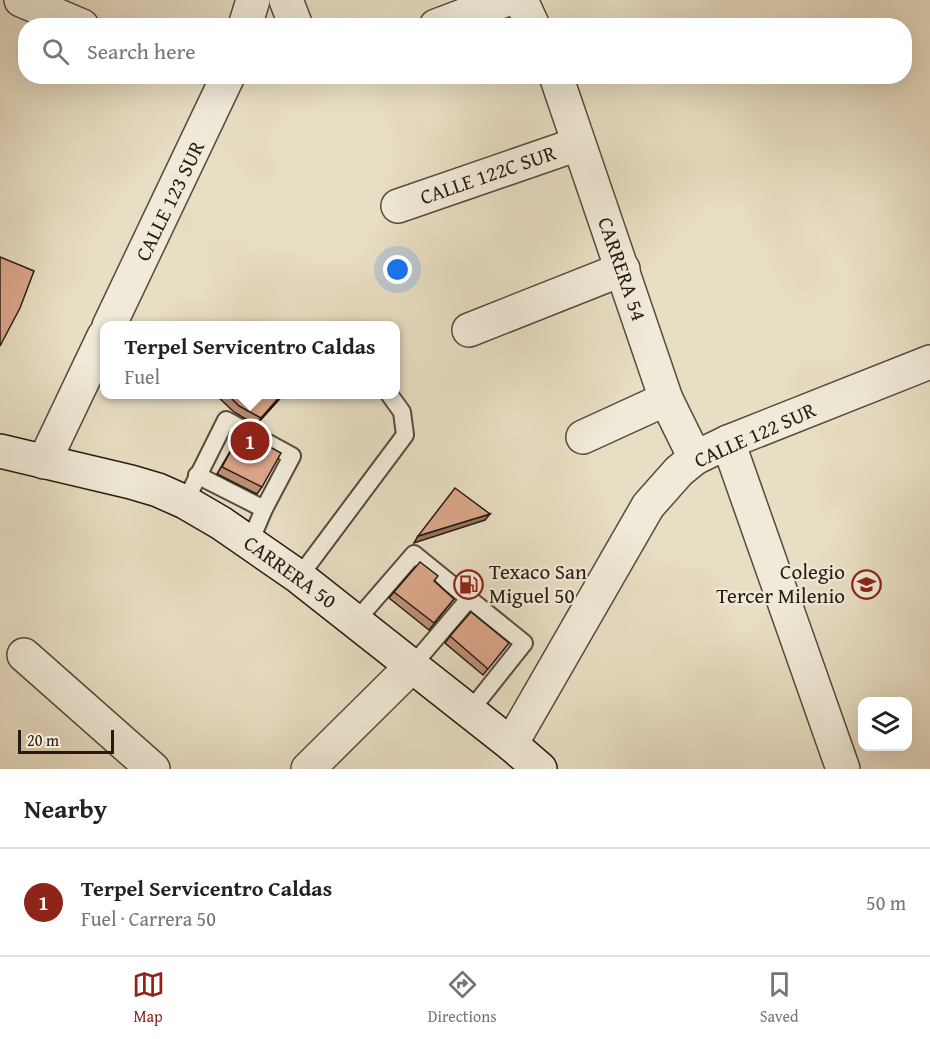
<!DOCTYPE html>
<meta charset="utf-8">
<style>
body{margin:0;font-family:"Gentium Book Plus",serif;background:#f6f6f6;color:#222}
.controls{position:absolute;right:18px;bottom:18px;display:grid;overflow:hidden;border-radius:12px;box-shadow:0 6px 24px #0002}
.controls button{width:54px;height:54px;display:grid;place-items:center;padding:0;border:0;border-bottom:2px solid #e0e0e0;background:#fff;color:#222;font:30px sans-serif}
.scale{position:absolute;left:18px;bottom:15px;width:96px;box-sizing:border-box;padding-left:6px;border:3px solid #261a11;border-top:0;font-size:16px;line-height:21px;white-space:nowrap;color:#261a11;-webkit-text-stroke:4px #f0ead8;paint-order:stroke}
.you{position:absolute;left:398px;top:270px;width:21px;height:21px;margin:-15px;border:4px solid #fff;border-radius:50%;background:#1a73e8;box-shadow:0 0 0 9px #1a73e833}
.badge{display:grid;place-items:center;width:39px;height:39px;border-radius:50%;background:#8f2418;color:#fff;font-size:20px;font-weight:700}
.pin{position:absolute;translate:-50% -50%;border:3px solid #fff;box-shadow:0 2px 6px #0006}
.popup{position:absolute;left:100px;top:321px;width:300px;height:78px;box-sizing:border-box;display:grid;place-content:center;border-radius:12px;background:#fff;filter:drop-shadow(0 2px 4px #0005);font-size:20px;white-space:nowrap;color:#767676}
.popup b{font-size:22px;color:#222}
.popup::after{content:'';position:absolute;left:50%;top:100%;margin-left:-12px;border:12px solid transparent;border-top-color:#fff}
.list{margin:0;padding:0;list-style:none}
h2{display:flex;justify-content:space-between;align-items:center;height:78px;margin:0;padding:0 24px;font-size:26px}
h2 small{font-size:20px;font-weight:400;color:#767676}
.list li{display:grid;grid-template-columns:39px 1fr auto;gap:18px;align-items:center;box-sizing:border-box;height:108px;padding:0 24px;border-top:2px solid #e0e0e0}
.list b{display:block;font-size:22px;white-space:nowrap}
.list p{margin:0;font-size:20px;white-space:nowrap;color:#767676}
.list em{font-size:20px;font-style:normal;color:#767676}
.icon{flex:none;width:33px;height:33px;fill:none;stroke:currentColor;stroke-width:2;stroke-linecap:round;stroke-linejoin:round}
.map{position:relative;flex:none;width:930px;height:769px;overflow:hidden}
.search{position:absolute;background:#fff;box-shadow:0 6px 24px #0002;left:18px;right:18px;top:18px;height:66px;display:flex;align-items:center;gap:15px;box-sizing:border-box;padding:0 21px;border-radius:24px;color:#767676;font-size:22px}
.sheet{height:186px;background:#fff}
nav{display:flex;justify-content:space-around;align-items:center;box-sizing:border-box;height:84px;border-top:2px solid #e0e0e0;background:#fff;font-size:16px;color:#767676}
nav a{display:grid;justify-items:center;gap:3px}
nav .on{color:#8f2418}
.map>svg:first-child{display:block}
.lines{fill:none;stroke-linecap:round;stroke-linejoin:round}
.lane-casing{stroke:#564b3e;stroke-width:20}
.street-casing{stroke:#564b3e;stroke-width:36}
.secondary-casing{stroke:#261a11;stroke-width:36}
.lane{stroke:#f0ead8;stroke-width:16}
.street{stroke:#f0ead8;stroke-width:33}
.secondary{stroke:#f0ead8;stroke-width:33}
.wall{fill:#bd8f77;stroke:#261a11;stroke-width:1.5}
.shaded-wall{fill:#9a7461;stroke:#261a11;stroke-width:1.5}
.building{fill:#dca68a;stroke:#261a11;stroke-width:1.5}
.labels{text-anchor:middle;stroke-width:4.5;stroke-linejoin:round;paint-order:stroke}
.street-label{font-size:21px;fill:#261a11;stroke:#f0ead8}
.poi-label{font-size:21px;fill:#261a11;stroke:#f0ead8;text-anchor:start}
</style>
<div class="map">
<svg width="930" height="769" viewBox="0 0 930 769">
<rect width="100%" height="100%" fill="#e8dec3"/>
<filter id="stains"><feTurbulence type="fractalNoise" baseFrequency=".00333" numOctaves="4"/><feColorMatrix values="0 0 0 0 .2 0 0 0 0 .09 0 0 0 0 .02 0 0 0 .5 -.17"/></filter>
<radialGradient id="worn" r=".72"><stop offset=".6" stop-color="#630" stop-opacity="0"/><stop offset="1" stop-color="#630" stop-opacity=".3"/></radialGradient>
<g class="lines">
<defs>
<g id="lane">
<path d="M 197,475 L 264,509"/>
<path d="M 185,502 L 226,420 L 292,456 L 264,509 L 250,542"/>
<path d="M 299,577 L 405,435 L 402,412 L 389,394"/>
<path d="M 356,621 L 414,554 L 524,643 L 470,711"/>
<path d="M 412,666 L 469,599"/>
</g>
<g id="street">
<path d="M 21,0 L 82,26"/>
<path d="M 286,0 L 296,26"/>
<path d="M 521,0 L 533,26"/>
<path d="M 245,26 L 253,0"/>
<path d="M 436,26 L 505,0"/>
<path d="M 556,76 L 666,399 L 695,458"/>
<path d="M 398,206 L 578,144"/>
<path d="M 109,326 L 228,76"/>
<path d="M 469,330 L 623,269"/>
<path d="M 583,437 L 666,399"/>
<path d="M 728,442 L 843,769"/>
<path d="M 44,462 L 104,336"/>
<path d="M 24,655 L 153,769"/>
<path d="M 511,744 L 648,506 L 679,471 L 695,458 L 728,442 L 930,362"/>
<path d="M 308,769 L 412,666"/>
</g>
<path id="secondary" d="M 0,451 L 131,482 L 158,490 L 185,502 L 221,523 L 299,577 L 511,744 L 540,769"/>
</defs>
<use href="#lane" class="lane-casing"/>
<use href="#street" class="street-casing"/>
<use href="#secondary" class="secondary-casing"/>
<use href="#lane" class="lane"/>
<use href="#street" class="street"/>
<use href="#secondary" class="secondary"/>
</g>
<g class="wall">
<path d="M 220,394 L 284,394 L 256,425 L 234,412 L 218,397 Z"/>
<path d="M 242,431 L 262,487 L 257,494 L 217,474 Z"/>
<path d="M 435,581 L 454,599 L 429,630 L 389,598 L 394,592 Z"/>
<path d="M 450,636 L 504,649 L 483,675 L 445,643 Z"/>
</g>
<g class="shaded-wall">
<path d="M 282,394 L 284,394 L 256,425 L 261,418 Z"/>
<path d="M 490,514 L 485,520 L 414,543 L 418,536 Z"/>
</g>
<g class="building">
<path d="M 0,257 L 34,271 L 20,308 L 0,346 Z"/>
<path d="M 227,394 L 282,394 L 261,418 L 239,406 Z"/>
<path d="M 242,431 L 281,453 L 262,487 L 222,467 Z"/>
<path d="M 455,488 L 490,514 L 418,536 Z"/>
<path d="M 420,562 L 438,576 L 434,581 L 454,599 L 434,623 L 394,592 Z"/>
<path d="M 471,612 L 509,643 L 488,669 L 450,636 Z"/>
</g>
<defs>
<symbol id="fuel-ring" viewBox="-11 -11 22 22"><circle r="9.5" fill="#f0ead8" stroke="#8f2418" stroke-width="1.5"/><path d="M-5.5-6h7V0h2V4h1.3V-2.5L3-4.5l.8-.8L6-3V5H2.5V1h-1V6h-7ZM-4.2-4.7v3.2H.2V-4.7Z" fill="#8f2418"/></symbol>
<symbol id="school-ring" viewBox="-11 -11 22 22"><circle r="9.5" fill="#f0ead8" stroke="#8f2418" stroke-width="1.5"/><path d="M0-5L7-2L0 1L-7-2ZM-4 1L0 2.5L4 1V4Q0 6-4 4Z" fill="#8f2418"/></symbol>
</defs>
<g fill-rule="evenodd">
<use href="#fuel-ring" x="452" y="568" width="33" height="33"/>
<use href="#school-ring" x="850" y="568" width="33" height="33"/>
</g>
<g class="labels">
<g class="street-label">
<text transform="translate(488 175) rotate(-19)" y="7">CALLE 122C SUR</text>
<text transform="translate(170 201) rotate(-64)" y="7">CALLE 123 SUR</text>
<text transform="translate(622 269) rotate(71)" y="7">CARRERA 54</text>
<text transform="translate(755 435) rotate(-24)" y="7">CALLE 122 SUR</text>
<text transform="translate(290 572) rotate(36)" y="7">CARRERA 50</text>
</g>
<g class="poi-label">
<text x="489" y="579">Texaco San<tspan x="489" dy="24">Miguel 50</tspan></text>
<text x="845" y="579" text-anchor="end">Colegio<tspan x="845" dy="24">Tercer Milenio</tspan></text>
</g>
</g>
<rect width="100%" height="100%" filter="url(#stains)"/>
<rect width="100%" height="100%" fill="url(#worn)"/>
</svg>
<div class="controls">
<button><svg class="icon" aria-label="layers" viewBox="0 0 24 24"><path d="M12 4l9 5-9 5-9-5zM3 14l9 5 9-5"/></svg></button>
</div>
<div class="scale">20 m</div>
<div class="you"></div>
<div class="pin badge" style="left:250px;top:441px">1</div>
<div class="popup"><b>Terpel Servicentro Caldas</b>Fuel</div>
<div class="search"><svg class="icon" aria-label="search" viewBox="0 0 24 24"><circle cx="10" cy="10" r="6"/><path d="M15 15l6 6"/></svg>Search here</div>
</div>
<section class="sheet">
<h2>Nearby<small></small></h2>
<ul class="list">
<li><span class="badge">1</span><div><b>Terpel Servicentro Caldas</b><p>Fuel · Carrera 50</p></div><em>50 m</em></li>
</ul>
</section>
<nav>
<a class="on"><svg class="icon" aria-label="map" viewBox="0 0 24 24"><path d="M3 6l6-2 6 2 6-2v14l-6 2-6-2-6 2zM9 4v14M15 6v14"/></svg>Map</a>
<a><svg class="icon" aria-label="directions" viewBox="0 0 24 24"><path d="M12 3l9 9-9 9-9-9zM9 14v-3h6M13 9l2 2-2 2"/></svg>Directions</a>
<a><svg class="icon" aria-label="saved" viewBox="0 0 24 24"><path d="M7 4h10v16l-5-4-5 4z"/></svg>Saved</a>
</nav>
